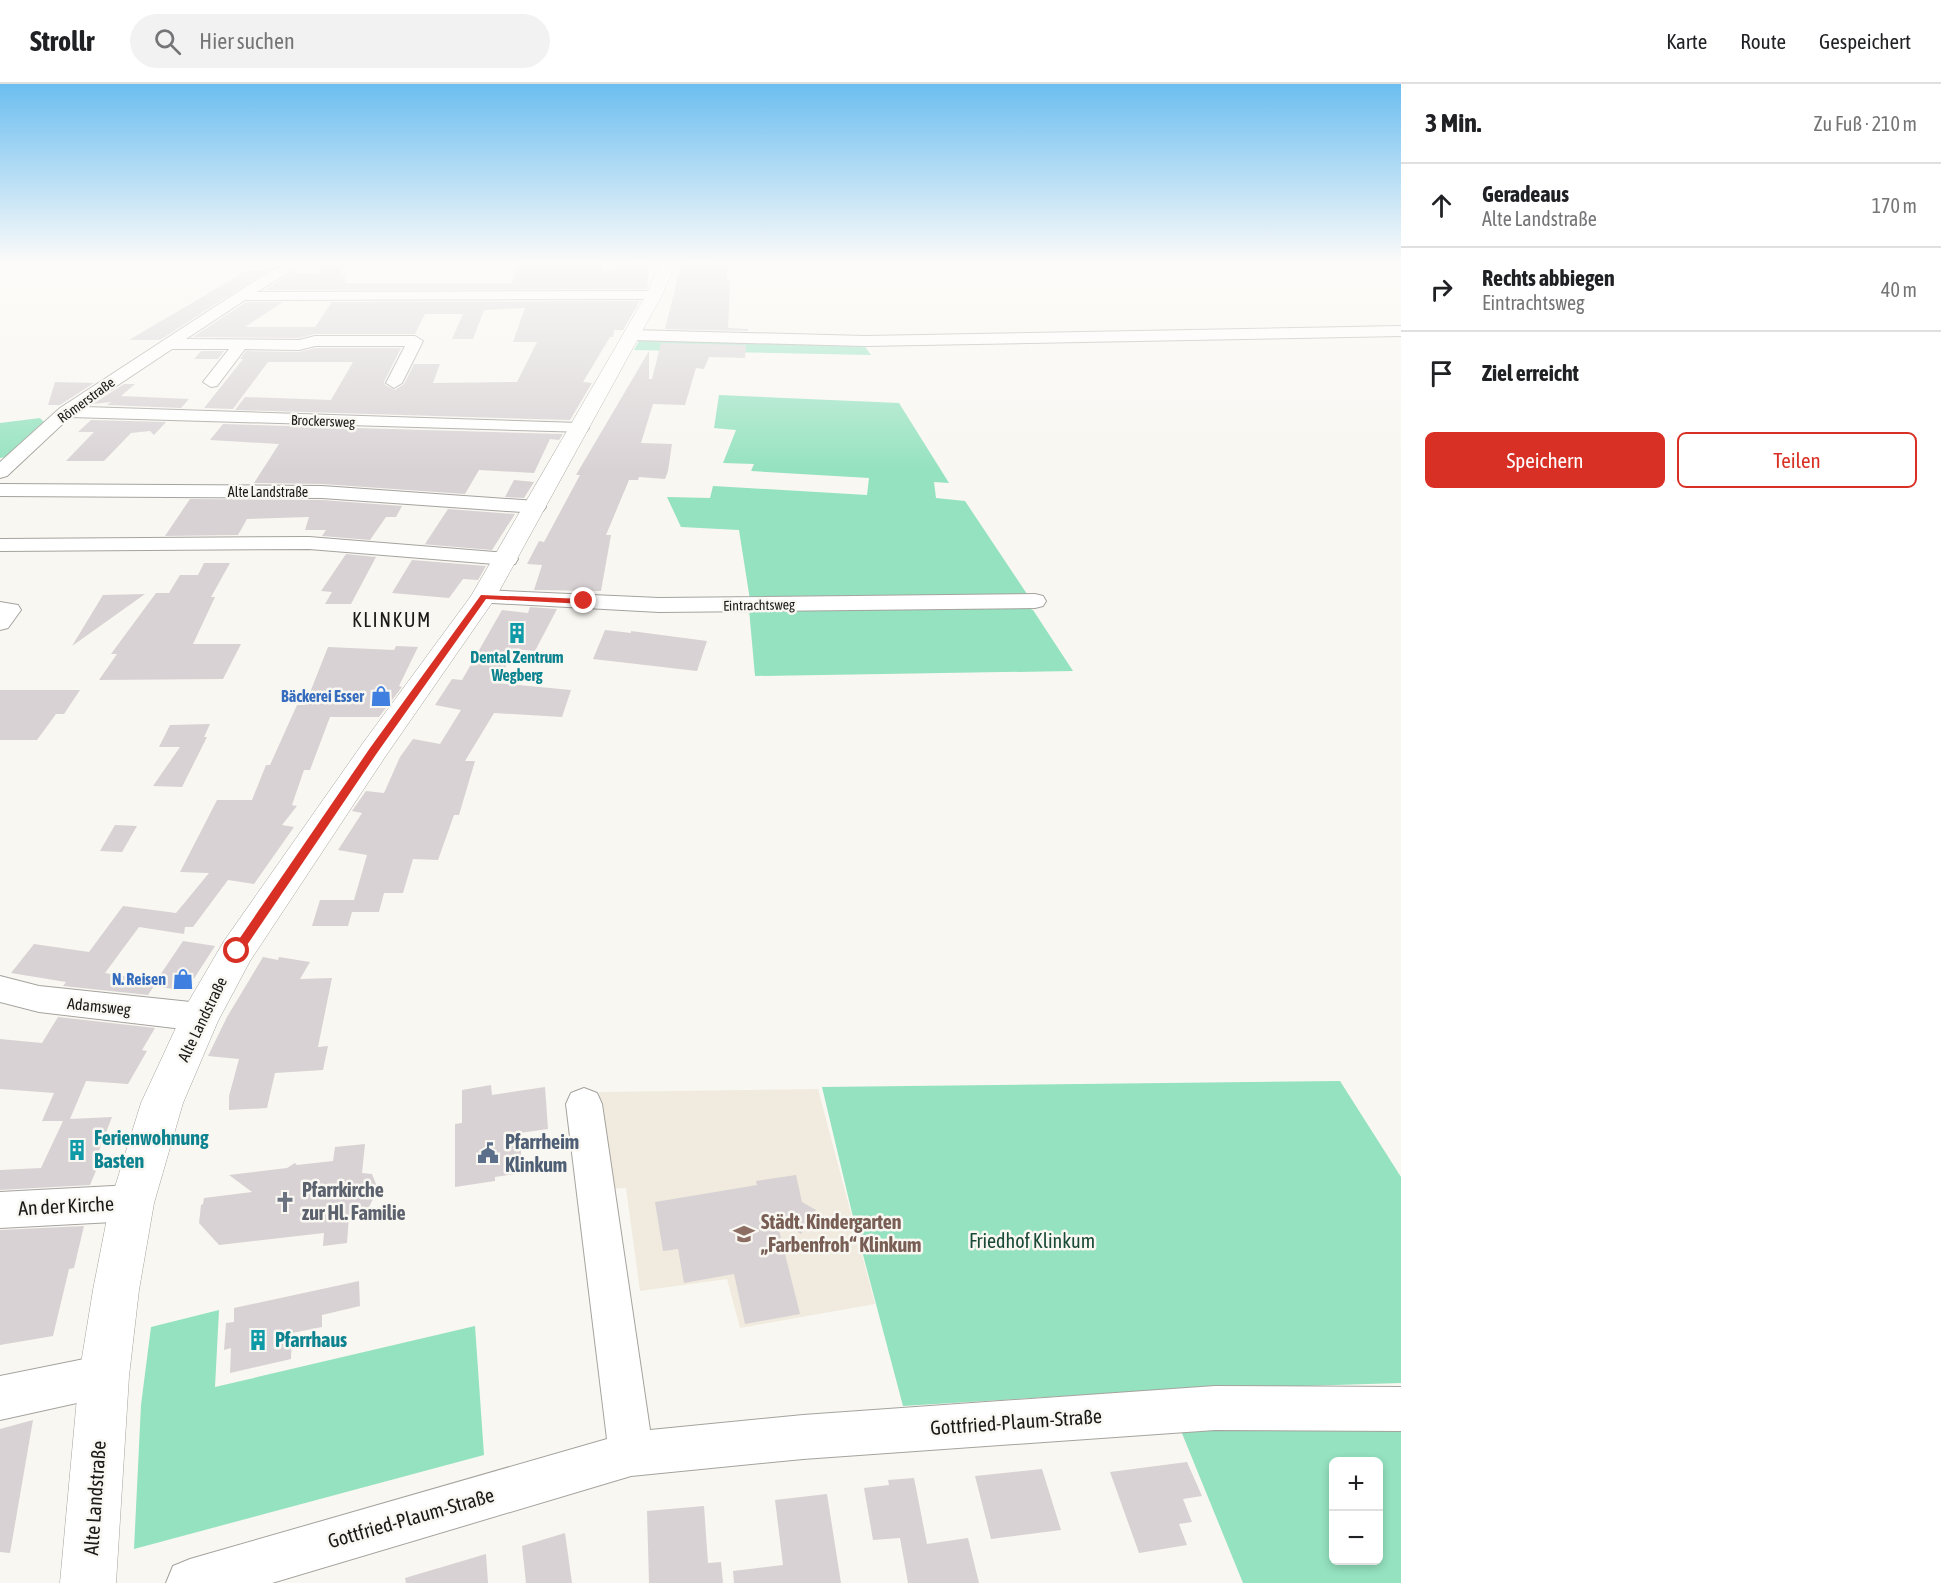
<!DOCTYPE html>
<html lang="de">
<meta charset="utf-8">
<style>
body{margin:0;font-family:"Asap Condensed",sans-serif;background:#f2f2f2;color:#202124}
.controls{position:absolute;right:18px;bottom:18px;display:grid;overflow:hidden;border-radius:9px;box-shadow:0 3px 9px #0003}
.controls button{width:54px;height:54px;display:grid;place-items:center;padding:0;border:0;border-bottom:2px solid #e0e0e0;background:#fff;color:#202124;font:30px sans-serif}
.stop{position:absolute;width:18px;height:18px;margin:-14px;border:4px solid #d93025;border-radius:50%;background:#fff}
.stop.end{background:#d93025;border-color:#fff;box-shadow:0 2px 6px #0008}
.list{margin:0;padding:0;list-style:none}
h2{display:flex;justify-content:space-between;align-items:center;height:78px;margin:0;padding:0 24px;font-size:26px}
h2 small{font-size:20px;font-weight:400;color:#757577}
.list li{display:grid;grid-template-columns:39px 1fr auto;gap:18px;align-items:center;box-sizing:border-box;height:84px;padding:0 24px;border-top:2px solid #e0e0e0}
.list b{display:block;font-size:22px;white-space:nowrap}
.list p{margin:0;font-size:20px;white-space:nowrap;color:#757577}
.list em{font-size:20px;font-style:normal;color:#757577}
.actions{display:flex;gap:12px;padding:18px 24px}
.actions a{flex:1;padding:14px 0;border:2px solid #d93025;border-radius:9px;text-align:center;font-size:21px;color:#d93025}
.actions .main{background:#d93025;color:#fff}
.icon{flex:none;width:33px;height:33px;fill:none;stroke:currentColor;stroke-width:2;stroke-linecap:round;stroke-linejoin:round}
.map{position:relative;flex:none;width:1401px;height:1499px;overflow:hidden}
header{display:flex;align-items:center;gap:36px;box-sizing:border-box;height:84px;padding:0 30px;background:#fff;border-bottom:2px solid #e0e0e0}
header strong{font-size:28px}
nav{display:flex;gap:33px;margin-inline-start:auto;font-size:21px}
.search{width:420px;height:54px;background:#f2f2f2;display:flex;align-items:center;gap:15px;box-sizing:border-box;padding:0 21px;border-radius:33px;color:#757577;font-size:22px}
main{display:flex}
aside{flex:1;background:#fff}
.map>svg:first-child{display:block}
.built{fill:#f0ebde}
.green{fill:#94e2bf;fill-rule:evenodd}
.building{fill:#d8d2d4}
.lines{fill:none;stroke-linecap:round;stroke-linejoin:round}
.minor-casing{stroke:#a5a39e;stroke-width:2}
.major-casing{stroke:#a5a39e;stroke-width:1}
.minor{fill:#fff;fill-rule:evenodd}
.major{fill:#fff;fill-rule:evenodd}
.route{fill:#d93025}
.labels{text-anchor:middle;stroke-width:5;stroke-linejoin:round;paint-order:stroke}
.far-street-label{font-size:14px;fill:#1b1a18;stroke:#f9f7f1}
.culture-label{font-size:16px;font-weight:bold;fill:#0d838f;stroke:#f9f7f1}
.shop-label{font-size:16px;font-weight:bold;fill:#366cbe;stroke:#f9f7f1;text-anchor:end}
.street-label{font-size:16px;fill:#1b1a18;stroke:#f9f7f1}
.quarter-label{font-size:20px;letter-spacing:1.5px;fill:#1b1a18;stroke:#f9f7f1}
.near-culture-label{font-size:20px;font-weight:bold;fill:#0d838f;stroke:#f9f7f1;text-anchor:start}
.near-service-label{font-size:20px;font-weight:bold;fill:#4e5e75;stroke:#f9f7f1;text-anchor:start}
.near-worship-label{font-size:20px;font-weight:bold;fill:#5b616d;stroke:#f9f7f1;text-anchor:start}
.near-street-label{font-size:20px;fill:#1b1a18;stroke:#f9f7f1}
.near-education-label{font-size:20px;font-weight:bold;fill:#785e54;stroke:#f9f7f1;text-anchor:start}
.near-park-label{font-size:20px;fill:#194a37;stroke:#f9f7f1}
</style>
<header>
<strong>Strollr</strong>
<div class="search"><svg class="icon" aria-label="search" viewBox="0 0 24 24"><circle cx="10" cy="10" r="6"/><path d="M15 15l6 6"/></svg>Hier suchen</div>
<nav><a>Karte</a><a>Route</a><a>Gespeichert</a></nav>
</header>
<main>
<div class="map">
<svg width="1401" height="1499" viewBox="0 0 1401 1499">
<rect width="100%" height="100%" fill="#f9f7f1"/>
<path class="built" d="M 818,1005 L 875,1220 L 740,1244 L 727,1195 L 640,1207 L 626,1104 L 609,1105 L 599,1008 Z"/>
<g class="green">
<path d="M 641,253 L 863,260 L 871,271 L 634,266 Z"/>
<path d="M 719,311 L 899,319 L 949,399 L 934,398 L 936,414 L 965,417 L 1027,510 L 1023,515 L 750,516 L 739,446 L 681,443 L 667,413 L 710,414 L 713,402 L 867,411 L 869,394 L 751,387 L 754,380 L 723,379 L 736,346 L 714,344 Z"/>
<path d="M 40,334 L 44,338 L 6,373 L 0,374 L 0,339 Z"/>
<path d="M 1020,521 L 1033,526 L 1073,587 L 755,592 L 749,525 Z"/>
<path d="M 1340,997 L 1401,1093 L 1401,1299 L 1165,1306 L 903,1322 L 853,1133 L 822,1003 Z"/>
<path d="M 219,1226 L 215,1303 L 475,1242 L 484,1371 L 134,1465 L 141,1321 L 151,1243 Z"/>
<path d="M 1179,1342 L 1401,1343 L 1401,1499 L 1243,1499 ZM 1334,1378 L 1378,1378 L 1378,1476 L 1334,1476 Z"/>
</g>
<g class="building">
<path d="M 518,177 L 600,177 L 603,188 L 637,177 L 648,177 L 648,201 L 646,205 L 265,206 L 291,189 L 317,190 L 322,182 L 345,181 L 340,190 L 345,190 L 345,199 L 512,199 Z"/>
<path d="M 682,177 L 709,177 L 717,179 L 717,181 L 728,182 L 727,196 L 730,196 L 730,206 L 728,244 L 748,245 L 748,247 L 665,245 Z"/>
<path d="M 255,186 L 267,187 L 160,256 L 129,256 L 246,187 Z"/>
<path d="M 640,217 L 623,246 L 614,246 L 613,253 L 610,253 L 583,298 L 592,299 L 570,336 L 235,326 L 245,313 L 331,316 L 353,278 L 268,278 L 233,325 L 204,324 L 243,275 L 240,275 L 246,267 L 299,268 L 315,264 L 401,264 L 384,298 L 385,301 L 395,306 L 404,300 L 414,280 L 440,280 L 433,299 L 517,298 L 537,258 L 513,258 L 525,224 L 484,226 L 473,255 L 452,255 L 463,230 L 425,230 L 415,250 L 315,250 L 299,254 L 193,253 L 246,218 L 283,218 L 245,243 L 315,243 L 332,218 Z"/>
<path d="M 661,259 L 746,261 L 745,274 L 709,273 L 704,285 L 696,284 L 685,321 L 653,320 L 641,359 L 672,360 L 668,387 L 665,395 L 639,393 L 638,396 L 629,396 L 606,451 L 611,451 L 601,507 L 534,506 L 542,481 L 527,480 L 539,457 L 544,458 L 580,391 L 576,391 L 649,267 L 649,295 L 652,295 Z"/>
<path d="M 201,267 L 224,267 L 218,275 L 194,275 Z"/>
<path d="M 55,298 L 94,299 L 60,321 L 48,321 Z"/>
<path d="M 124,300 L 135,300 L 121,312 L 189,315 L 181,324 L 107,321 L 111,318 L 93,320 Z"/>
<path d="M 91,336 L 166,338 L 154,351 L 150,347 L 131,349 L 104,377 L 66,377 L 94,348 L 78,348 Z"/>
<path d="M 223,340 L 563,350 L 559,356 L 550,355 L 534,389 L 479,386 L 465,410 L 322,400 L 254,399 L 279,360 L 210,356 Z"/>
<path d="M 514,396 L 534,398 L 524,414 L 505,413 Z"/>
<path d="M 190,415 L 322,416 L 402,422 L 396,433 L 386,433 L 370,456 L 322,452 L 326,446 L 305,446 L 309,433 L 247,435 L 238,451 L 165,452 Z"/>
<path d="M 448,425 L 515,430 L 492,466 L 421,460 L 425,460 Z"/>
<path d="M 346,470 L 376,473 L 351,520 L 325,520 L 332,508 L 321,507 Z"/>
<path d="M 412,476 L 486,482 L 478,496 L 463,495 L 449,514 L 392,509 Z"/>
<path d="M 204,479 L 230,479 L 211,513 L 215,513 L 193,560 L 241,560 L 223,595 L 99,596 L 117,570 L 111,570 L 156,509 L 169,509 L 180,491 L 198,491 Z"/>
<path d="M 145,510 L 72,562 L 103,511 Z"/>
<path d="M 530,523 L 557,525 L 535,567 L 514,565 L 498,599 L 571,606 L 562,633 L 494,629 L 465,677 L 475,677 L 459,731 L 454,731 L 438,776 L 413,775 L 403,809 L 384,809 L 379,828 L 352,828 L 348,842 L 312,842 L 320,816 L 354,816 L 367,771 L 338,766 L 362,729 L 352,727 L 366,707 L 384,709 L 400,673 L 413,655 L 440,660 L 461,626 L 435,621 L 452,595 L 462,596 L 502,526 L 528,529 Z"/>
<path d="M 605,546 L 631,549 L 631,547 L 707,557 L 697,587 L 593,575 Z"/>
<path d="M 396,562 L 418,563 L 399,602 L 402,603 L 379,633 L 330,633 L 310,686 L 304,686 L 292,721 L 297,722 L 282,741 L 294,743 L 254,800 L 228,796 L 193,843 L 185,843 L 184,850 L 139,843 L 105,889 L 156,897 L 183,857 L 215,862 L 186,907 L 154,902 L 148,911 L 63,902 L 66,898 L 11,889 L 34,860 L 89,868 L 123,822 L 176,829 L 209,789 L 180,788 L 217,716 L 252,716 L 266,681 L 270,681 L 297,621 L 305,621 L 328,563 L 394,566 Z"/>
<path d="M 0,606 L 80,606 L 64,630 L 56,630 L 37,656 L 0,656 Z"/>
<path d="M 210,640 L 204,653 L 207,653 L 182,703 L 153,702 L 180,663 L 159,663 L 170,641 Z"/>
<path d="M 115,741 L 137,742 L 122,768 L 100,767 Z"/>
<path d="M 263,873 L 278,876 L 279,873 L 310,878 L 300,895 L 332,894 L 318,963 L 328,962 L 323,986 L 275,989 L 267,1024 L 229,1026 L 229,1012 L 239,975 L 208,972 L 227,933 Z"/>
<path d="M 58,933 L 155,944 L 142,966 L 147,967 L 128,1000 L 86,997 L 70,1035 L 112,1033 L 93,1082 L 98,1082 L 90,1101 L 0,1106 L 0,1086 L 41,1084 L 63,1037 L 42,1037 L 54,1009 L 0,1005 L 0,955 L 42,959 Z"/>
<path d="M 491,1001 L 492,1011 L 545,1003 L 548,1045 L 520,1049 L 522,1089 L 495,1093 L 495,1097 L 455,1103 L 455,1040 L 462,1039 L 462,1006 Z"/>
<path d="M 365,1060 L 362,1089 L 372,1090 L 378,1105 L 369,1123 L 349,1132 L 347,1159 L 323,1162 L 324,1149 L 219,1161 L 199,1139 L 201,1121 L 203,1120 L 204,1114 L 252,1108 L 229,1091 L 287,1084 L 295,1079 L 297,1081 L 333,1077 L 335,1063 Z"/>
<path d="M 796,1091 L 802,1118 L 816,1126 L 801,1150 L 776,1134 L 800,1230 L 745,1240 L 734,1190 L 684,1199 L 678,1165 L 663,1167 L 655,1118 L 757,1101 L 756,1097 Z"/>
<path d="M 84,1142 L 74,1184 L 69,1185 L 53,1252 L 0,1261 L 0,1146 Z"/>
<path d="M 359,1197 L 360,1222 L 322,1231 L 322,1243 L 292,1249 L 291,1275 L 230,1289 L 231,1264 L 224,1266 L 226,1239 L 234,1238 L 234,1224 Z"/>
<path d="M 33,1336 L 10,1469 L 0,1468 L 0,1345 Z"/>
<path d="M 1187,1378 L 1202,1412 L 1183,1415 L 1192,1438 L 1179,1440 L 1187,1461 L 1139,1469 L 1110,1388 Z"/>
<path d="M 1042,1385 L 1061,1446 L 991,1455 L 975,1392 Z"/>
<path d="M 914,1394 L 927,1460 L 968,1454 L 979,1499 L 908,1499 L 900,1454 L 873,1456 L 864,1404 L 889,1401 L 888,1396 Z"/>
<path d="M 827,1410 L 841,1499 L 734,1499 L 733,1487 L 783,1481 L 775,1416 Z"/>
<path d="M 704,1422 L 708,1479 L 721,1478 L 723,1499 L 649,1499 L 647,1427 Z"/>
<path d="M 565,1449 L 572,1499 L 526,1499 L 522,1462 Z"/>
<path d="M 486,1470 L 488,1499 L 406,1499 L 405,1494 Z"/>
</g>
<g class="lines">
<defs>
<g id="minor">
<path d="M 290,177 L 307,177 L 257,208 L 654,207 L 661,211 L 654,215 L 245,216 L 186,255 L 299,256 L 315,252 L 415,252 L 423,257 L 402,299 L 394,304 L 386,299 L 405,262 L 315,262 L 299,266 L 245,265 L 217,302 L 211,303 L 203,298 L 229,265 L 172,265 L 85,323 L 580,339 L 586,340 L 589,344 L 586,348 L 70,333 L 7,392 L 0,394 L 0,378 L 60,324 L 256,196 Z"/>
<path d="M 1401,242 L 1401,252 L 865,262 L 632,256 L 624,251 L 632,246 L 865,252 Z"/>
<path d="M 0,400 L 322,402 L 536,417 L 543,419 L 546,423 L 543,427 L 536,429 L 322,414 L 0,412 Z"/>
<path d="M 309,453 L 507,469 L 515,470 L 518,475 L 515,480 L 507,481 L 309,465 L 0,467 L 0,455 Z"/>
<path d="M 483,506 L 659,514 L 1035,510 L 1043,512 L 1046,517 L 1043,522 L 1035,524 L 659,528 L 475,518 L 472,513 L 475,508 Z"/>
<path d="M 0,518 L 18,521 L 21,526 L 8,544 L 0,546 Z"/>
<path d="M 0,892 L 39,902 L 200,919 L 212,923 L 217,933 L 212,943 L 200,947 L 39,928 L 0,918 Z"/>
<path d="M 584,1004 L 597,1009 L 602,1020 L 650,1346 L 803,1331 L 1215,1302 L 1401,1303 L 1401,1347 L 1215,1346 L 803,1375 L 631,1392 L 272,1499 L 166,1499 L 173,1482 L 190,1475 L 607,1355 L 566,1020 L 571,1009 Z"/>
<path d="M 132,1101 L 146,1106 L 151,1119 L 146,1132 L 132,1137 L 0,1144 L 0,1108 Z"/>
<path d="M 104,1271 L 119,1277 L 125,1292 L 119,1307 L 104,1313 L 0,1336 L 0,1292 Z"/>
</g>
<path id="major" d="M 661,177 L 677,177 L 662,211 L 496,513 L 385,673 L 250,877 L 218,937 L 183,1019 L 154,1119 L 139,1206 L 129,1292 L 116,1499 L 60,1499 L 79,1292 L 93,1206 L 110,1119 L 141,1019 L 186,922 L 224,857 L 363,659 L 471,512 L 646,211 Z"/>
</defs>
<use href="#minor" class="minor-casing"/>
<use href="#major" class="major-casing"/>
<use href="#minor" class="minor"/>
<use href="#major" class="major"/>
</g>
<linearGradient id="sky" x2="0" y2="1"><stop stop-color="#6cbef0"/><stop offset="0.46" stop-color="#fcfbf9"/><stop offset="1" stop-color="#fcfbf9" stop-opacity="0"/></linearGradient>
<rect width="1401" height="387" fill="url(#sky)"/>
<path class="route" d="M 481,511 L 584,515 L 588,517 L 584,520 L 486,515 L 377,669 L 241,870 L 233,870 L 233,864 L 370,664 Z"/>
<defs>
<symbol id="building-bare" viewBox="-9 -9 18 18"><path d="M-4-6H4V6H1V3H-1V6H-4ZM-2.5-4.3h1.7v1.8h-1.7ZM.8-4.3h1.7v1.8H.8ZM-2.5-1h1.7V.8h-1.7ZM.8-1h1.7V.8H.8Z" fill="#0f9aa8" stroke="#f9f7f1" stroke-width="2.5" paint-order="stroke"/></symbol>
<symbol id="shop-bare" viewBox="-9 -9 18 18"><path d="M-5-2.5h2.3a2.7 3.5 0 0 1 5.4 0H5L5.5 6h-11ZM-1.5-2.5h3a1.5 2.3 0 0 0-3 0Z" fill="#3f7fe0" stroke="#f9f7f1" stroke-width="2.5" paint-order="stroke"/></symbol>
<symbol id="civic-bare" viewBox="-9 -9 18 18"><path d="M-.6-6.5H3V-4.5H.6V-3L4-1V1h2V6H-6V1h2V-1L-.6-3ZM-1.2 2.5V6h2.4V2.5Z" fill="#5c6f8a" stroke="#f9f7f1" stroke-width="2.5" paint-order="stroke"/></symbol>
<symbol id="church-bare" viewBox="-9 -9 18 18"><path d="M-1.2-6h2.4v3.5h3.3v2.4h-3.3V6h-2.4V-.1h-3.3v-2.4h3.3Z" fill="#6b7280" stroke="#f9f7f1" stroke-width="2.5" paint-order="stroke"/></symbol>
<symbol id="school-bare" viewBox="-9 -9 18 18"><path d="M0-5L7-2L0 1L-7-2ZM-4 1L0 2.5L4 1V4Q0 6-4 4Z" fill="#8d6e63" stroke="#f9f7f1" stroke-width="2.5" paint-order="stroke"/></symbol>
</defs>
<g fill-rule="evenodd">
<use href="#building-bare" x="502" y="534" width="30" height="30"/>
<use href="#shop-bare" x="366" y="597" width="30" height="30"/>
<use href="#shop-bare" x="168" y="880" width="30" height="30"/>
<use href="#building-bare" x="62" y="1051" width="30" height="30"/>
<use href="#civic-bare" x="473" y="1054" width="30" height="30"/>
<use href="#church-bare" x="270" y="1103" width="30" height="30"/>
<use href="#school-bare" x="729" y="1135" width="30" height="30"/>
<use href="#building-bare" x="243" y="1241" width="30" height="30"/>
</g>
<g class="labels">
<g class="far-street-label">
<text transform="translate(86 316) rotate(-36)" y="5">Römerstraße</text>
<text transform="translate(323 337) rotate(2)" y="5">Brockersweg</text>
<text x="268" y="413">Alte Landstraße</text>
<text transform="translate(759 521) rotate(-1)" y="5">Eintrachtsweg</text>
</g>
<g class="culture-label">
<text x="517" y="579">Dental Zentrum<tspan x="517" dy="18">Wegberg</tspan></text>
</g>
<g class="shop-label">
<text x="364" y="618">Bäckerei Esser</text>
<text x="166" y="901">N. Reisen</text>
</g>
<g class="street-label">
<text transform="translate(99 922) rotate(6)" y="6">Adamsweg</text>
<text transform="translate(202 935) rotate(-64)" y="6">Alte Landstraße</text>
</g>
<g class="quarter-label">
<text x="392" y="543">KLINKUM</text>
</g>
<g class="near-culture-label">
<text x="94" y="1061">Ferienwohnung<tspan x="94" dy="23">Basten</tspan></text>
<text x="275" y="1263">Pfarrhaus</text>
</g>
<g class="near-service-label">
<text x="505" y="1065">Pfarrheim<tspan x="505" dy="23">Klinkum</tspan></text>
</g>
<g class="near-worship-label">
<text x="302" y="1113">Pfarrkirche<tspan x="302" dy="23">zur Hl. Familie</tspan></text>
</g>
<g class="near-street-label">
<text transform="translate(66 1122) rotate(-3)" y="7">An der Kirche</text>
<text transform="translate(1016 1338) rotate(-4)" y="7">Gottfried-Plaum-Straße</text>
<text transform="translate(95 1414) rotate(-86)" y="7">Alte Landstraße</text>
<text transform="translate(411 1434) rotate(-16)" y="7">Gottfried-Plaum-Straße</text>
</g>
<g class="near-education-label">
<text x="761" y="1145">Städt. Kindergarten<tspan x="761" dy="23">„Farbenfroh“ Klinkum</tspan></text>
</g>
<g class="near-park-label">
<text x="1032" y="1164">Friedhof Klinkum</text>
</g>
</g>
</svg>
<div class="controls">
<button>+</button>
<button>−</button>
</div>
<div class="stop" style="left:237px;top:867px"></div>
<div class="stop end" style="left:584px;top:517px"></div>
</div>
<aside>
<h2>3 Min.<small>Zu Fuß · 210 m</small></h2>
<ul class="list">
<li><svg class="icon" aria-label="ahead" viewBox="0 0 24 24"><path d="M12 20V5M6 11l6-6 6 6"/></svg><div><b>Geradeaus</b><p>Alte Landstraße</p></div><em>170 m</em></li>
<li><svg class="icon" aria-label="right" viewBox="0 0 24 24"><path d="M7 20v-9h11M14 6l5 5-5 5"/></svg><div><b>Rechts abbiegen</b><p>Eintrachtsweg</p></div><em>40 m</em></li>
<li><svg class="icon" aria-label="arrive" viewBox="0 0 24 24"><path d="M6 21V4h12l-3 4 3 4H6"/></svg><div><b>Ziel erreicht</b></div></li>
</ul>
<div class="actions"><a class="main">Speichern</a><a>Teilen</a></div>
</aside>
</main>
